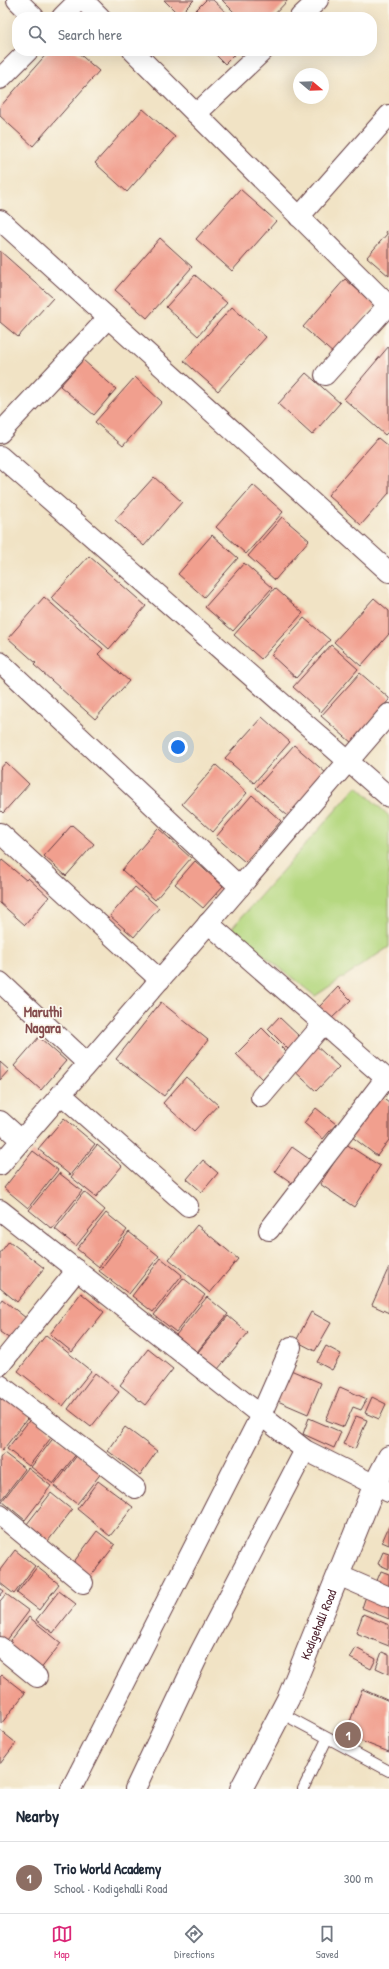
<!DOCTYPE html>
<meta charset="utf-8">
<style>
body{margin:0;font-family:"Patrick Hand",sans-serif;background:#f6f6f7;color:#1f2937}
.compass{position:absolute;left:293px;top:68px;width:36px;height:36px;border-radius:50%;background:#fff;box-shadow:0 4px 16px #0002;rotate:109deg}
.you{position:absolute;left:178px;top:747px;width:14px;height:14px;margin:-10px;border:3px solid #fff;border-radius:50%;background:#1a73e8;box-shadow:0 0 0 6px #1a73e833}
.badge{display:grid;place-items:center;width:26px;height:26px;border-radius:50%;background:#db2777;color:#fff;font-size:13px;font-weight:700}
.pin{position:absolute;translate:-50% -50%;border:2px solid #fff;box-shadow:0 1px 4px #0006}
.list{margin:0;padding:0;list-style:none}
h2{display:flex;justify-content:space-between;align-items:center;height:52px;margin:0;padding:0 16px;font-size:17px}
h2 small{font-size:13px;font-weight:400;color:#747a83}
.list li{display:grid;grid-template-columns:26px 1fr auto;gap:12px;align-items:center;box-sizing:border-box;height:72px;padding:0 16px;border-top:1px solid #e0e1e3}
.list b{display:block;font-size:15px;white-space:nowrap}
.list p{margin:0;font-size:13px;white-space:nowrap;color:#747a83}
.list em{font-size:13px;font-style:normal;color:#747a83}
.icon{flex:none;width:22px;height:22px;fill:none;stroke:currentColor;stroke-width:2;stroke-linecap:round;stroke-linejoin:round}
.map{position:relative;flex:none;width:389px;height:1789px;overflow:hidden}
.search{position:absolute;background:#fff;box-shadow:0 4px 16px #0002;left:12px;right:12px;top:12px;height:44px;display:flex;align-items:center;gap:10px;box-sizing:border-box;padding:0 14px;border-radius:16px;color:#747a83;font-size:15px}
.sheet{height:124px;background:#fff}
nav{display:flex;justify-content:space-around;align-items:center;box-sizing:border-box;height:56px;border-top:1px solid #e0e1e3;background:#fff;font-size:11px;color:#747a83}
nav a{display:grid;justify-items:center;gap:2px}
nav .on{color:#db2777}
.map>svg:first-child{display:block}
.green{fill:#b5d880;stroke:#807c56}
.building{fill:#f19f8e}
.lines{fill:none;stroke-linecap:round;stroke-linejoin:round}
.service-casing{stroke:#633c42;stroke-width:12}
.minor-casing{stroke:#633c42;stroke-width:22}
.secondary-casing{stroke:#633c42;stroke-width:24}
.service{stroke:#fff;stroke-width:10}
.minor{stroke:#fff;stroke-width:20}
.secondary{stroke:#fff;stroke-width:22}
.labels{text-anchor:middle;stroke-width:3.5;stroke-linejoin:round;paint-order:stroke}
.street-label{font-size:13px;fill:#4a1f2b;stroke:#fbf7ec}
.neighbourhood-label{font-size:14px;font-weight:bold;fill:#844c4e;stroke:#fbf7ec}
</style>
<div class="map">
<svg width="389" height="1789" viewBox="0 0 389 1789">
<rect width="100%" height="100%" fill="#fbf7ec"/>
<filter id="ink" filterUnits="userSpaceOnUse"><feTurbulence type="fractalNoise" baseFrequency=".025" numOctaves="2"/><feDisplacementMap in="SourceGraphic" scale="8" xChannelSelector="R" yChannelSelector="G"/><feConvolveMatrix kernelMatrix="1 2 1 2 8 2 1 2 1" color-interpolation-filters="sRGB"/></filter>
<filter id="wash" filterUnits="userSpaceOnUse"><feTurbulence type="fractalNoise" baseFrequency=".012" numOctaves="4" result="noise"/><feDisplacementMap in="SourceGraphic" scale="16" xChannelSelector="R" yChannelSelector="G"/><feGaussianBlur stdDeviation="0.9" result="paint"/><feColorMatrix in="noise" values="0 0 0 0 0 0 0 0 0 0 0 0 0 0 0 0 0 1.4 0 .05"/><feComposite in="paint" operator="in"/></filter>
<g filter="url(#wash)">
<rect width="100%" height="100%" fill="#f1e3c5"/>
<path class="green" d="M 357,786 L 389,816 L 389,947 L 315,996 L 231,929 Z"/>
<g id="blocks">
<g class="building">
<path d="M 164,0 L 194,0 L 179,15 Z"/>
<path d="M 206,0 L 213,0 L 231,17 L 189,17 Z"/>
<path d="M 222,0 L 288,0 L 272,17 L 239,17 Z"/>
<path d="M 49,51 L 76,51 L 99,71 L 33,146 L 0,116 L 0,107 Z"/>
<path d="M 212,51 L 238,51 L 225,64 Z"/>
<path d="M 143,109 L 175,137 L 127,192 L 95,163 Z"/>
<path d="M 240,189 L 276,221 L 232,271 L 196,239 Z"/>
<path d="M 389,229 L 389,276 L 367,257 L 387,234 L 386,232 Z"/>
<path d="M 160,238 L 192,267 L 147,318 L 115,290 Z"/>
<path d="M 0,251 L 53,298 L 18,337 L 0,322 Z"/>
<path d="M 195,275 L 227,303 L 198,336 L 166,307 Z"/>
<path d="M 345,279 L 375,305 L 334,354 L 303,327 Z"/>
<path d="M 232,307 L 266,337 L 218,391 L 184,361 Z"/>
<path d="M 389,346 L 389,431 L 385,435 L 344,399 Z"/>
<path d="M 83,360 L 116,389 L 94,415 L 60,386 Z"/>
<path d="M 306,373 L 340,403 L 312,435 L 278,404 Z"/>
<path d="M 135,377 L 162,402 L 123,446 L 95,422 Z"/>
<path d="M 378,438 L 389,447 L 389,493 L 361,525 L 328,495 Z"/>
<path d="M 154,477 L 182,502 L 144,546 L 115,520 Z"/>
<path d="M 253,485 L 283,512 L 246,554 L 216,527 Z"/>
<path d="M 282,517 L 309,540 L 275,580 L 248,556 Z"/>
<path d="M 212,535 L 238,558 L 204,597 L 178,574 Z"/>
<path d="M 89,556 L 146,606 L 109,649 L 51,598 Z"/>
<path d="M 244,563 L 272,588 L 233,631 L 205,607 Z"/>
<path d="M 275,588 L 303,613 L 261,659 L 234,635 Z"/>
<path d="M 44,597 L 103,649 L 98,654 L 129,681 L 95,719 L 34,665 L 36,663 L 8,638 Z"/>
<path d="M 374,598 L 389,611 L 389,634 L 361,666 L 334,642 Z"/>
<path d="M 304,618 L 330,640 L 296,678 L 271,655 Z"/>
<path d="M 331,645 L 358,669 L 321,712 L 293,687 Z"/>
<path d="M 360,673 L 389,698 L 389,700 L 352,743 L 321,716 Z"/>
<path d="M 262,717 L 290,742 L 254,783 L 225,758 Z"/>
<path d="M 294,745 L 326,773 L 288,816 L 256,788 Z"/>
<path d="M 6,762 L 29,784 L 3,813 L 0,810 L 0,769 Z"/>
<path d="M 216,765 L 247,793 L 213,832 L 182,804 Z"/>
<path d="M 252,795 L 281,821 L 245,862 L 216,837 Z"/>
<path d="M 72,825 L 94,844 L 66,876 L 44,856 Z"/>
<path d="M 158,828 L 191,858 L 155,900 L 122,870 Z"/>
<path d="M 2,860 L 26,880 L 28,878 L 49,897 L 25,925 L 0,903 L 0,863 Z"/>
<path d="M 195,861 L 223,886 L 203,908 L 175,884 Z"/>
<path d="M 135,887 L 159,908 L 134,937 L 110,916 Z"/>
<path d="M 338,987 L 351,1000 L 331,1019 L 319,1007 Z"/>
<path d="M 161,1002 L 208,1040 L 164,1096 L 116,1059 Z"/>
<path d="M 279,1017 L 300,1037 L 288,1049 L 268,1029 Z"/>
<path d="M 262,1028 L 287,1053 L 262,1079 L 236,1054 Z"/>
<path d="M 39,1037 L 66,1061 L 41,1090 L 14,1066 Z"/>
<path d="M 312,1042 L 339,1067 L 316,1091 L 290,1067 Z"/>
<path d="M 0,1062 L 9,1070 L 0,1080 Z"/>
<path d="M 186,1077 L 218,1105 L 194,1131 L 163,1103 Z"/>
<path d="M 377,1094 L 389,1103 L 389,1140 L 377,1156 L 347,1133 Z"/>
<path d="M 316,1108 L 336,1124 L 323,1139 L 304,1123 Z"/>
<path d="M 64,1118 L 95,1144 L 70,1175 L 38,1149 Z"/>
<path d="M 346,1144 L 380,1166 L 354,1207 L 320,1184 Z"/>
<path d="M 97,1145 L 122,1166 L 96,1197 L 71,1177 Z"/>
<path d="M 292,1147 L 312,1161 L 295,1185 L 275,1171 Z"/>
<path d="M 33,1151 L 58,1170 L 28,1208 L 4,1188 Z"/>
<path d="M 203,1160 L 218,1173 L 202,1192 L 187,1179 Z"/>
<path d="M 59,1173 L 82,1191 L 52,1229 L 29,1210 Z"/>
<path d="M 84,1192 L 105,1210 L 76,1246 L 55,1229 Z"/>
<path d="M 106,1213 L 127,1230 L 99,1267 L 77,1249 Z"/>
<path d="M 197,1225 L 238,1259 L 210,1293 L 169,1259 Z"/>
<path d="M 129,1232 L 159,1256 L 129,1294 L 99,1271 Z"/>
<path d="M 9,1241 L 44,1268 L 17,1302 L 0,1288 L 0,1253 Z"/>
<path d="M 161,1258 L 182,1275 L 153,1312 L 132,1296 Z"/>
<path d="M 389,1267 L 389,1313 L 372,1305 Z"/>
<path d="M 183,1278 L 205,1295 L 176,1332 L 154,1315 Z"/>
<path d="M 81,1293 L 104,1312 L 72,1352 L 50,1334 Z"/>
<path d="M 207,1297 L 228,1314 L 197,1352 L 176,1335 Z"/>
<path d="M 2,1299 L 26,1318 L 10,1339 L 0,1332 L 0,1302 Z"/>
<path d="M 311,1312 L 331,1323 L 315,1351 L 296,1341 Z"/>
<path d="M 228,1316 L 248,1333 L 218,1369 L 198,1352 Z"/>
<path d="M 46,1335 L 91,1371 L 63,1406 L 18,1371 Z"/>
<path d="M 326,1346 L 341,1354 L 332,1370 L 317,1362 Z"/>
<path d="M 148,1349 L 173,1369 L 145,1405 L 120,1385 Z"/>
<path d="M 286,1368 L 321,1383 L 308,1414 L 273,1399 Z"/>
<path d="M 95,1373 L 119,1392 L 91,1427 L 68,1409 Z"/>
<path d="M 340,1387 L 367,1399 L 361,1410 L 353,1407 L 344,1427 L 326,1420 Z"/>
<path d="M 0,1391 L 30,1415 L 2,1451 L 0,1449 Z"/>
<path d="M 372,1397 L 386,1404 L 379,1419 L 365,1413 Z"/>
<path d="M 356,1416 L 367,1420 L 355,1449 L 343,1444 Z"/>
<path d="M 32,1417 L 54,1434 L 29,1466 L 7,1449 Z"/>
<path d="M 309,1418 L 341,1432 L 334,1448 L 303,1434 Z"/>
<path d="M 125,1427 L 157,1451 L 140,1475 L 108,1451 Z"/>
<path d="M 55,1436 L 77,1453 L 53,1484 L 31,1467 Z"/>
<path d="M 4,1453 L 25,1469 L 1,1500 L 0,1458 Z"/>
<path d="M 78,1454 L 102,1472 L 77,1504 L 54,1486 Z"/>
<path d="M 28,1468 L 51,1486 L 25,1520 L 2,1501 Z"/>
<path d="M 98,1481 L 133,1507 L 110,1536 L 77,1509 Z"/>
<path d="M 51,1493 L 72,1510 L 48,1541 L 27,1524 Z"/>
<path d="M 389,1526 L 389,1545 L 382,1542 Z"/>
<path d="M 97,1531 L 115,1545 L 90,1577 L 73,1563 Z"/>
<path d="M 15,1550 L 35,1566 L 14,1594 L 0,1583 L 0,1570 Z"/>
<path d="M 383,1552 L 389,1554 L 389,1569 L 378,1564 Z"/>
<path d="M 37,1567 L 59,1584 L 39,1610 L 17,1593 Z"/>
<path d="M 381,1571 L 389,1574 L 389,1588 L 376,1583 Z"/>
<path d="M 0,1588 L 4,1591 L 0,1596 Z"/>
<path d="M 59,1591 L 76,1604 L 53,1633 L 36,1620 Z"/>
<path d="M 6,1594 L 29,1611 L 4,1644 L 0,1640 L 0,1601 Z"/>
<path d="M 366,1596 L 389,1605 L 389,1619 L 362,1608 Z"/>
<path d="M 363,1614 L 389,1625 L 389,1646 L 356,1633 Z"/>
<path d="M 29,1617 L 61,1643 L 40,1670 L 8,1644 Z"/>
<path d="M 356,1648 L 376,1659 L 371,1669 L 350,1658 Z"/>
<path d="M 382,1652 L 389,1655 L 389,1674 L 376,1668 Z"/>
<path d="M 2,1675 L 25,1693 L 1,1724 L 0,1677 Z"/>
<path d="M 362,1689 L 389,1701 L 389,1752 L 345,1735 Z"/>
<path d="M 0,1730 L 16,1743 L 0,1764 Z"/>
</g>
</g>
</g>
<g filter="url(#ink)">
<use href="#blocks" fill-opacity="0" stroke="#633c42" stroke-width="1"/>
<g class="lines">
<defs>
<g id="service">
<path d="M 281,1713 L 389,1771"/>
<path d="M 303,1789 L 327,1739"/>
</g>
<g id="minor">
<path d="M 17,0 L 34,17"/>
<path d="M 83,0 L 100,17"/>
<path d="M 62,17 L 79,0"/>
<path d="M 300,17 L 318,0"/>
<path d="M 133,51 L 388,305"/>
<path d="M 0,79 L 28,51"/>
<path d="M 196,114 L 263,51"/>
<path d="M 299,217 L 389,115"/>
<path d="M 0,220 L 389,572"/>
<path d="M 325,375 L 389,304"/>
<path d="M 0,433 L 108,318"/>
<path d="M 0,456 L 389,797"/>
<path d="M 0,662 L 240,887"/>
<path d="M 0,833 L 160,980"/>
<path d="M 208,923 L 389,1081"/>
<path d="M 0,982 L 87,1063"/>
<path d="M 61,1094 L 188,1206"/>
<path d="M 261,1097 L 323,1024"/>
<path d="M 0,1121 L 21,1140"/>
<path d="M 0,1165 L 389,714"/>
<path d="M 0,1210 L 305,1450 L 389,1492"/>
<path d="M 269,1230 L 385,1079"/>
<path d="M 0,1365 L 77,1270"/>
<path d="M 0,1385 L 135,1488"/>
<path d="M 0,1515 L 83,1583"/>
<path d="M 338,1575 L 389,1597"/>
<path d="M 0,1647 L 37,1677"/>
<path d="M 71,1789 L 261,1415 L 291,1347"/>
<path d="M 135,1789 L 200,1652 L 305,1450"/>
</g>
<g id="secondary">
<path id="s1" d="M 241,1789 L 288,1699 L 375,1484 L 389,1457"/>
</g>
</defs>
<use href="#service" class="service-casing"/>
<use href="#minor" class="minor-casing"/>
<use href="#secondary" class="secondary-casing"/>
<use href="#service" class="service"/>
<use href="#minor" class="minor"/>
<use href="#secondary" class="secondary"/>
</g>
</g>
<g class="labels">
<g class="street-label">
<text dy="5" stroke="none"><textPath href="#s1" startOffset="182">Kodigehalli Road</textPath></text>
</g>
<g class="neighbourhood-label">
<text x="43" y="1017">Maruthi<tspan x="43" dy="16">Nagara</tspan></text>
</g>
</g>
</svg>
<svg class="compass" viewBox="-18 -18 36 36"><path d="M0-13l5 13h-10z" fill="#e53935"/><path d="M0 13l5-13h-10z" fill="#747a83"/></svg>
<div class="you"></div>
<div class="pin badge" style="left:348px;top:1735px;background:#8d6e63">1</div>
<div class="search"><svg class="icon" aria-label="search" viewBox="0 0 24 24"><circle cx="10" cy="10" r="6"/><path d="M15 15l6 6"/></svg>Search here</div>
</div>
<section class="sheet">
<h2>Nearby<small></small></h2>
<ul class="list">
<li><span class="badge" style="background:#8d6e63">1</span><div><b>Trio World Academy</b><p>School · Kodigehalli Road</p></div><em>300 m</em></li>
</ul>
</section>
<nav>
<a class="on"><svg class="icon" aria-label="map" viewBox="0 0 24 24"><path d="M3 6l6-2 6 2 6-2v14l-6 2-6-2-6 2zM9 4v14M15 6v14"/></svg>Map</a>
<a><svg class="icon" aria-label="directions" viewBox="0 0 24 24"><path d="M12 3l9 9-9 9-9-9zM9 14v-3h6M13 9l2 2-2 2"/></svg>Directions</a>
<a><svg class="icon" aria-label="saved" viewBox="0 0 24 24"><path d="M7 4h10v16l-5-4-5 4z"/></svg>Saved</a>
</nav>
